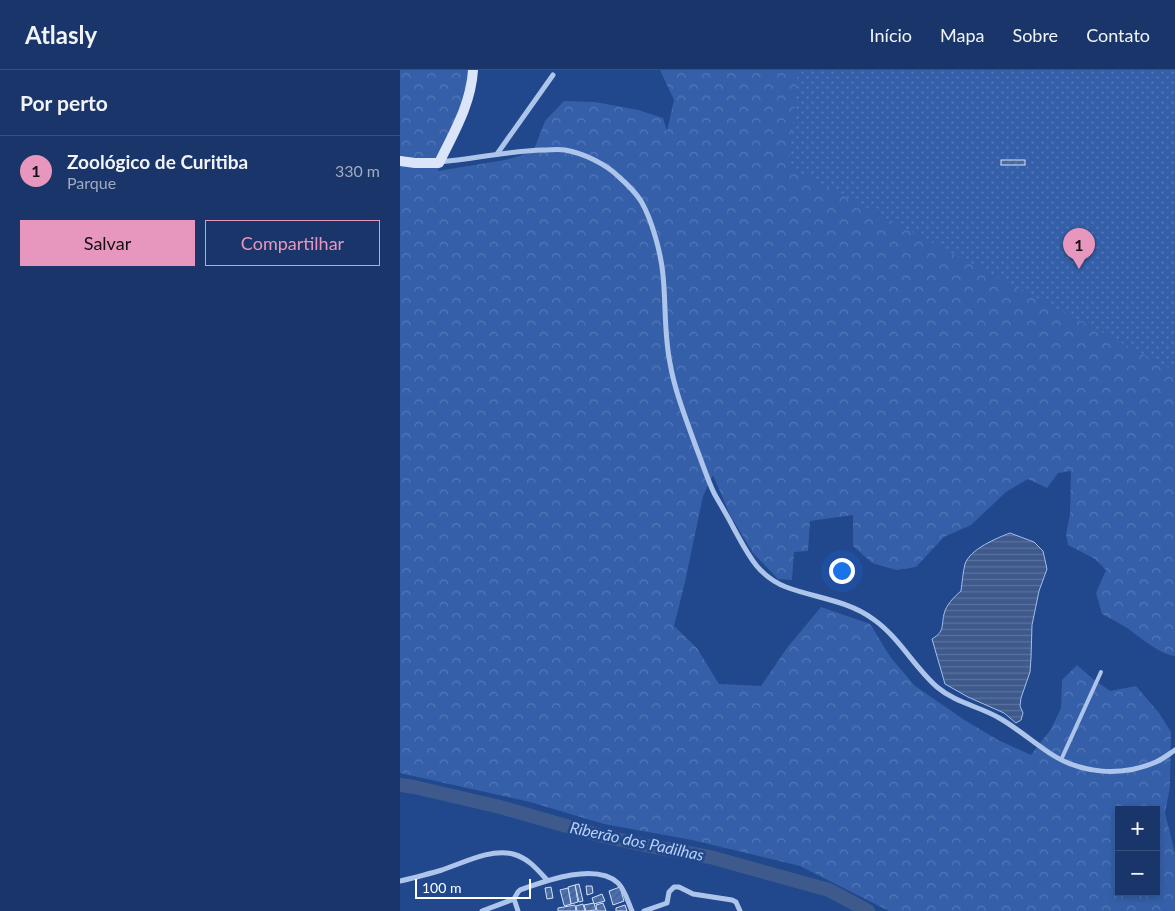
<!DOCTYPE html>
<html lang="pt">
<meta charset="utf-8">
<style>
body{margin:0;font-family:Lato,sans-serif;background:#264071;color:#f1f3f6}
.controls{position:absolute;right:15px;bottom:15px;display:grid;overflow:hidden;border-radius:0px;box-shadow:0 2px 8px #0003}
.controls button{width:45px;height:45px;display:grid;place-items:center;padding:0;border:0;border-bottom:1px solid #37507d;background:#193569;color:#f1f3f6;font:25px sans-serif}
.scale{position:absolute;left:15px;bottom:12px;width:116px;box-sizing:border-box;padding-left:5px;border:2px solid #fff;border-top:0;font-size:14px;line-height:18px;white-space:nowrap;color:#fff;-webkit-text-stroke:4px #21478c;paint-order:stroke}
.you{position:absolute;left:441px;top:500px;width:18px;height:18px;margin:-12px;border:4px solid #fff;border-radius:50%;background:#1a73e8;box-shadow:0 0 0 8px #1a73e833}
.badge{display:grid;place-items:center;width:32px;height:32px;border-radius:50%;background:#e797bd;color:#111;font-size:16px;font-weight:700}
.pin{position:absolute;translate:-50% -41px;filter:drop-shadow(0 1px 2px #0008)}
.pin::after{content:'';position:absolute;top:26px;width:18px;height:15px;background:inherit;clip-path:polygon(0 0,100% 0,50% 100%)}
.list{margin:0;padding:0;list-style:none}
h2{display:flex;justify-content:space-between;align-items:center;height:65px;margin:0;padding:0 20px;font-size:21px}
h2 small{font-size:16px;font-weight:400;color:#9fabc0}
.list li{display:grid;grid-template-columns:32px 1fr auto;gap:15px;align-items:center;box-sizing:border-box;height:70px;padding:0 20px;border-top:1px solid #37507d}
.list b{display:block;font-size:19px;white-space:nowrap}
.list p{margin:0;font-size:16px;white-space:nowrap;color:#9fabc0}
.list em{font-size:16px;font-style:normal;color:#9fabc0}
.actions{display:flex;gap:10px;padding:15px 20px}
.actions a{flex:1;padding:11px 0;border:1px solid #e797bd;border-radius:0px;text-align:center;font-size:18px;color:#e797bd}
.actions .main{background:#e797bd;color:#111}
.map{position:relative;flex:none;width:775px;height:841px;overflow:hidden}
header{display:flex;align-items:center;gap:30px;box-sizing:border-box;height:70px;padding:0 25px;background:#193569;border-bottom:1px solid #37507d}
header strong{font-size:24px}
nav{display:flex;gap:28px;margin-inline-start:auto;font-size:18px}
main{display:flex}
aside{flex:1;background:#193569}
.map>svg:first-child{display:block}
.forest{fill:url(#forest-crowns);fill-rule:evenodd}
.park{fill:url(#park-dots)}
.water{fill:url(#water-rules);stroke:#a2bfed}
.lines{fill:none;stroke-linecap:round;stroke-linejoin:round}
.river{stroke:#3e598c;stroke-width:14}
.building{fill:url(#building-hatch);stroke:#d3e1f8}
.lane{stroke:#aec5eb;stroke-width:4}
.street{stroke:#aec5eb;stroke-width:5}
.secondary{stroke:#dae5f9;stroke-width:10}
.labels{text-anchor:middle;stroke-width:5;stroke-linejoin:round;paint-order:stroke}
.water-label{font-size:16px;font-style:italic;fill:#bacff3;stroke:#21478c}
</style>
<header>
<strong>Atlasly</strong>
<nav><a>Início</a><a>Mapa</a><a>Sobre</a><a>Contato</a></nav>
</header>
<main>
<aside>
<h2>Por perto<small></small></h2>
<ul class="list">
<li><span class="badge">1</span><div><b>Zoológico de Curitiba</b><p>Parque</p></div><em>330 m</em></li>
</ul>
<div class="actions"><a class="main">Salvar</a><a>Compartilhar</a></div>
</aside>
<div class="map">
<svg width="775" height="841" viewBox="0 0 775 841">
<defs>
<pattern id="forest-crowns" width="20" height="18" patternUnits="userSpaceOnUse" patternTransform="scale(1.25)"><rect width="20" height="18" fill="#3560a9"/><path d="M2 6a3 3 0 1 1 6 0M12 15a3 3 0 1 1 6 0" fill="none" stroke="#5378b6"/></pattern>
<pattern id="park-dots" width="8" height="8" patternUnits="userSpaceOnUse" patternTransform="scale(1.25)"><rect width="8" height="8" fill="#3560a9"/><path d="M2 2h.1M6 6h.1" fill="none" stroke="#5378b6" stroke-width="1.8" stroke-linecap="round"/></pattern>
<pattern id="water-rules" width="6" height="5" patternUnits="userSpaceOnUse" patternTransform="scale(1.25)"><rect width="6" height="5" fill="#3e598c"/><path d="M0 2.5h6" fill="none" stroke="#5b729d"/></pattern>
<pattern id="building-hatch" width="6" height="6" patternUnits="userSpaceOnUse" patternTransform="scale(1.25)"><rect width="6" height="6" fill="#4a70b3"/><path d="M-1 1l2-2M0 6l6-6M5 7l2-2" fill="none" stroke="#4b5c7a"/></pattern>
</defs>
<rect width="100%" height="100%" fill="#21478c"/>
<path class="forest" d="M 0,0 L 70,0 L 67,18 L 38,101 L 105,90 L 133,82 L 145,51 L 164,31 L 195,32 L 238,40 L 263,48 L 267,61 L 274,30 L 260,0 L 775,0 L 775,586 C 758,584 738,565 724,556 C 717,552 709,548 702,544 L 696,523 L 706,500 L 695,489 L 668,475 L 666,464 L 670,444 L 671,401 L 658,403 L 647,418 L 628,409 L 606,422 L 571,455 L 544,467 L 516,497 L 496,500 L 472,493 L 453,476 L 453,445 L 410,451 L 408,481 L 394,482 L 392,510 L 378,509 L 353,483 L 330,445 L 313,405 L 303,426 L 285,512 L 274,556 L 297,578 L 319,614 L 361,616 L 387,578 L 421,537 L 470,554 L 491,588 L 515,616 L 563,649 L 598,670 L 631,685 L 651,659 L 661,638 L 662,610 L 677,595 L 693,609 L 710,621 L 736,616 L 759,643 L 771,662 L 770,717 L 765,743 L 775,783 L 775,841 L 489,841 L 400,796 L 292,770 L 204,754 L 130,732 L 0,703 ZM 719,740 L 756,740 L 756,822 L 719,822 Z"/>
<path class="park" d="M 398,0 L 775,0 L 775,301 L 389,97 Z"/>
<path class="water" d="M 610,463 L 634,472 L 643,481 L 647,499 L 639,521 L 632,555 L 631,588 L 630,602 L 621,628 L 620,636 L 623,643 L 621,650 L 616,653 L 604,643 L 568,627 L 545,614 L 532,569 C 545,561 541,557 544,544 C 546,535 554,527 561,521 C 562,513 563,502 565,494 C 570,479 597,468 610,463 Z"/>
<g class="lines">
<path class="river" d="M 0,715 L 14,717 L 100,737 L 198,765 L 249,776 L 310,787 L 429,820 L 468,841"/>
</g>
<g class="building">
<rect x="601" y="90" width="24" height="5"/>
<path d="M 179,814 L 183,831 L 179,832 L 175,815 Z"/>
<path d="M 175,815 L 178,832 L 171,834 L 168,817 Z"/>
<path d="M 186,816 L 192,816 L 193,823 L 187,825 Z"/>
<path d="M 151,817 L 153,828 L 147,829 L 145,818 Z"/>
<path d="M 220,817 L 224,831 L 213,835 L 209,821 Z"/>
<path d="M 168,818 L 171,834 L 165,836 L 164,835 L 160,820 Z"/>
<path d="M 202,824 L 205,831 L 194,834 L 192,828 Z"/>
<path d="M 194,833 L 196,840 L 186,841 L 184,835 Z"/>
<path d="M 203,833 L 206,841 L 197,841 L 196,835 Z"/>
<path d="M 183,834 L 185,841 L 177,841 L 176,836 Z"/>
<path d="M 175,835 L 176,841 L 158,841 L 158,838 Z"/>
<path d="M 225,835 L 227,841 L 216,841 L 216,838 Z"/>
</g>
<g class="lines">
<path class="lane" d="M 661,690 L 701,602"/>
<g class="street">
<path d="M 97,84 L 153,5"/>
<path d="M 40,92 C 74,89 108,81 143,80 C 151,80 158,79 165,80 C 183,83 206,94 219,107 C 227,114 235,122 241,131 C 252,150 261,183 263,205 C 266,234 264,264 270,293 C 275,322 286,349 296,377 C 302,392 307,408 314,423 C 320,434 327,445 333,457 C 347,482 357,506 386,517 C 415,528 447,530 473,549 C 499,567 514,597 537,617 C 557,634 580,636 601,649 C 618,659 634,673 651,684 C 682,704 722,707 756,692 C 763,689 769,684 775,680"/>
<path d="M 0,811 C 14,808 28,804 42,800 C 63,793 91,778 113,784 C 128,788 137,799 147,810"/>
<path d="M 114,829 L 118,841"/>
<path d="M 82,841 L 114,829 L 118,822 L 120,820 C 145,811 196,792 218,813 C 225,820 228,832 232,841"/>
<path d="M 244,841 L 267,833 L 269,822 L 274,817 L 279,817 L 293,824 L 332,830 L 336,832 L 340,841"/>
</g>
<path class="secondary" d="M 0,91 L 15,93 L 39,93 C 54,62 71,34 73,0"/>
</g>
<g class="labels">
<g class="water-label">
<text transform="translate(237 771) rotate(12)" y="6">Riberão dos Padilhas</text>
</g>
</g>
</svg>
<div class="controls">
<button>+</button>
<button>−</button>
</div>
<div class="scale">100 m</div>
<div class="you"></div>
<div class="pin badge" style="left:679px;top:199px">1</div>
</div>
</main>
